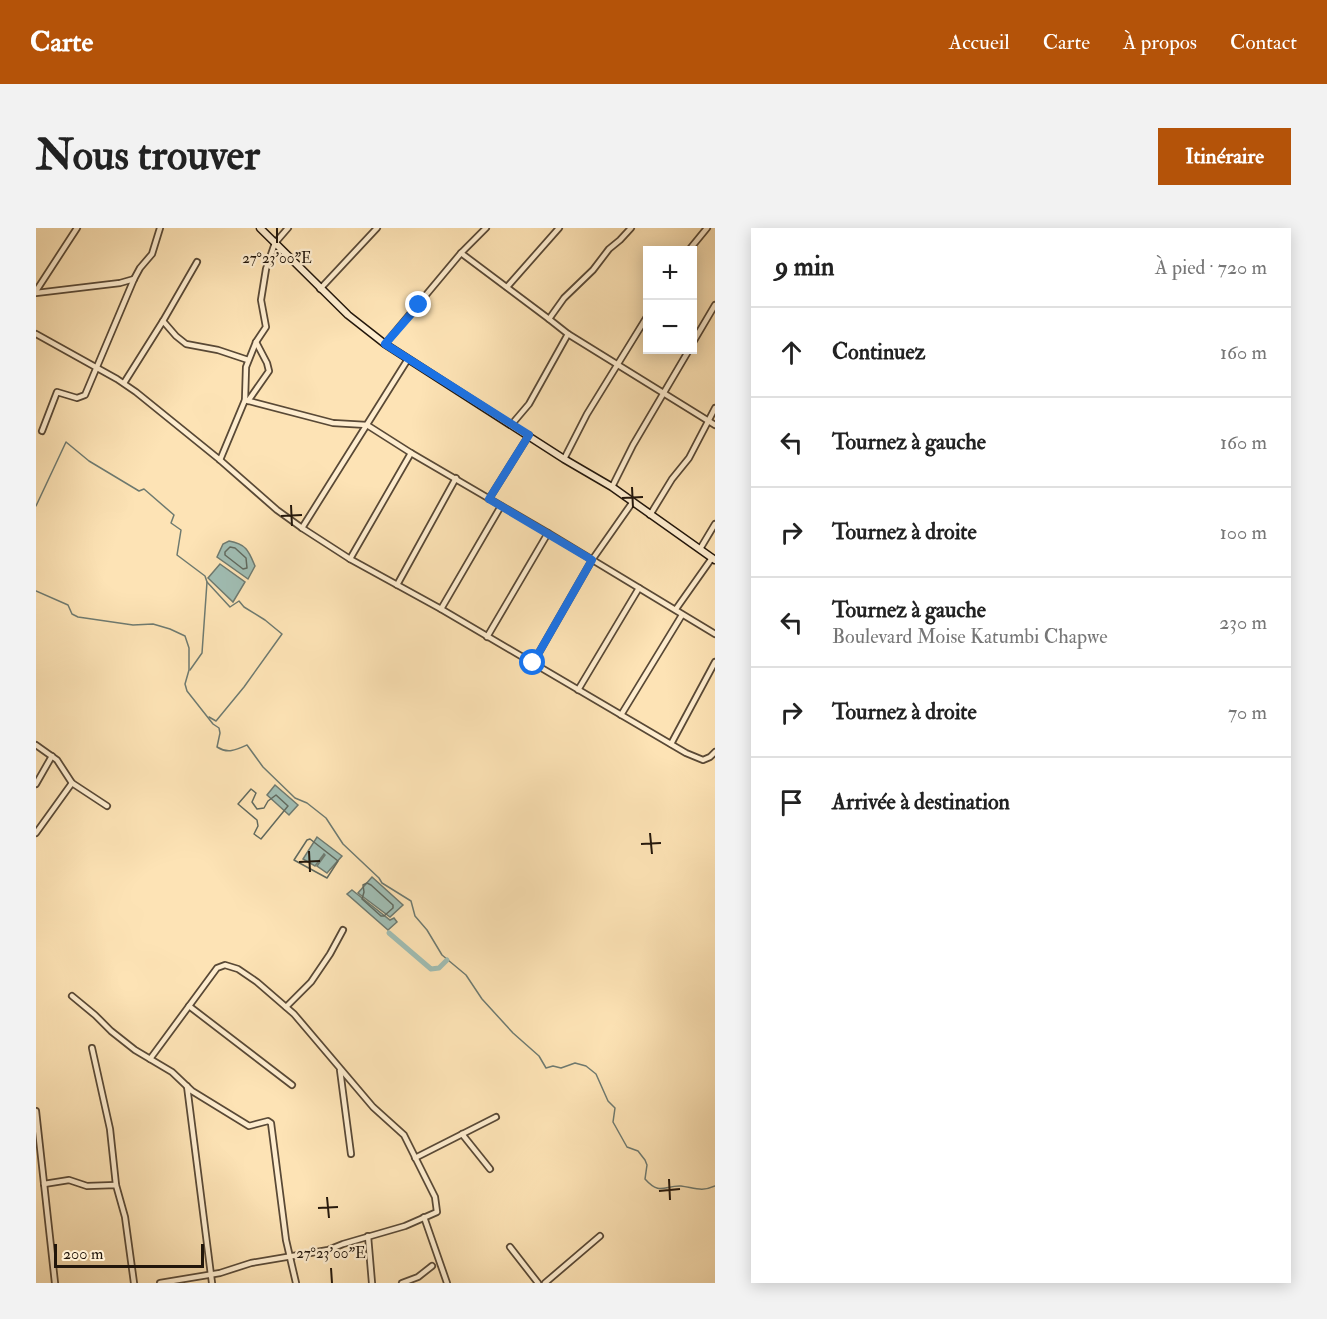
<!DOCTYPE html>
<html lang="fr">
<meta charset="utf-8">
<style>
body{margin:0;font-family:"IM FELL Double Pica",serif;background:#f2f2f2;color:#222}
.controls{position:absolute;right:18px;top:18px;display:grid;overflow:hidden;border-radius:0px;box-shadow:0 3px 15px #0003}
.controls button{width:54px;height:54px;display:grid;place-items:center;padding:0;border:0;border-bottom:2px solid #e0e0e0;background:#fff;color:#222;font:30px sans-serif}
.scale{position:absolute;left:18px;bottom:15px;width:150px;box-sizing:border-box;padding-left:6px;border:3px solid #22160b;border-top:0;font-size:16px;line-height:21px;white-space:nowrap;color:#22160b;-webkit-text-stroke:4px #feedcf;paint-order:stroke}
.stop{position:absolute;width:18px;height:18px;margin:-14px;border:4px solid #1a73e8;border-radius:50%;background:#fff}
.stop.end{background:#1a73e8;border-color:#fff;box-shadow:0 2px 6px #0008}
.list{margin:0;padding:0;list-style:none}
h2{display:flex;justify-content:space-between;align-items:center;height:78px;margin:0;padding:0 24px;font-size:26px}
h2 small{font-size:20px;font-weight:400;color:#767676}
.list li{display:grid;grid-template-columns:39px 1fr auto;gap:18px;align-items:center;box-sizing:border-box;height:90px;padding:0 24px;border-top:2px solid #e0e0e0}
.list b{display:block;font-size:22px;white-space:nowrap}
.list p{margin:0;font-size:20px;white-space:nowrap;color:#767676}
.list em{font-size:20px;font-style:normal;color:#767676}
.icon{flex:none;width:33px;height:33px;fill:none;stroke:currentColor;stroke-width:2;stroke-linecap:round;stroke-linejoin:round}
.map{position:relative;flex:none;width:679px;height:1055px;overflow:hidden;border-radius:0px}
header{display:flex;align-items:center;gap:36px;box-sizing:border-box;height:84px;padding:0 30px;background:#b45309;color:#fff}
header strong{font-size:28px}
nav{display:flex;gap:33px;margin-inline-start:auto;font-size:21px}
.intro{display:flex;align-items:center;justify-content:space-between;box-sizing:border-box;height:144px;padding:0 36px}
h1{margin:0;font-size:42px}
.button{padding:15px 27px;border-radius:0px;background:#b45309;color:#fff;font-size:21px;font-weight:700}
main{display:flex;gap:36px;padding:0 36px}
aside{flex:1;background:#fff;border-radius:0px;box-shadow:0 3px 15px #0003}
.map>svg:first-child{display:block}
.water{fill:#a0bdb3;stroke:#6e7a70;stroke-width:1.5}
.lines{fill:none;stroke-linecap:round;stroke-linejoin:round}
.shore{stroke:#616a5f;stroke-width:1.5}
.stream{stroke:#6e7a70;stroke-width:1.5}
.canal{stroke:#a0bdb3;stroke-width:5}
.street-casing{stroke:#594936;stroke-width:8}
.secondary-casing{stroke:#22160b;stroke-width:9}
.street{stroke:#feedcf;stroke-width:4.5}
.secondary{stroke:#feedcf;stroke-width:6}
.route{stroke:#1a73e8;stroke-width:8}
.ticks{fill:none;stroke:#22160b;stroke-width:2}
.ticks-label{font-size:15px;text-anchor:middle;fill:#22160b;stroke:#feedcf;stroke-width:4.5;stroke-linejoin:round;paint-order:stroke}
</style>
<header>
<strong>Carte</strong>
<nav><a>Accueil</a><a>Carte</a><a>À propos</a><a>Contact</a></nav>
</header>
<div class="intro"><h1>Nous trouver</h1><a class="button">Itinéraire</a></div>
<main>
<div class="map">
<svg width="679" height="1055" viewBox="0 0 679 1055">
<rect width="100%" height="100%" fill="#fde3b5"/>
<filter id="stains"><feTurbulence type="fractalNoise" baseFrequency=".00333" numOctaves="4"/><feColorMatrix values="0 0 0 0 .2 0 0 0 0 .09 0 0 0 0 .02 0 0 0 .5 -.17"/></filter>
<radialGradient id="worn" r=".72"><stop offset=".6" stop-color="#630" stop-opacity="0"/><stop offset="1" stop-color="#630" stop-opacity=".3"/></radialGradient>
<g class="water">
<path d="M 193,313 C 211,316 213,324 219,338 L 212,351 L 181,329 L 187,316 Z"/>
<path d="M 184,336 L 209,354 L 197,374 L 172,350 Z"/>
<path d="M 239,557 L 262,577 L 253,587 L 231,567 Z"/>
<path d="M 281,609 L 306,628 L 291,645 L 281,638 L 289,627 L 288,626 L 279,638 L 267,631 Z"/>
<path d="M 336,649 L 367,677 L 354,689 L 322,665 Z"/>
<path d="M 316,662 L 354,692 L 358,690 L 361,694 L 352,702 L 311,666 Z"/>
</g>
<g class="lines">
<g class="shore">
<path d="M 194,319 L 199,320 L 210,330 L 211,340 L 207,341 L 189,327 L 189,324 Z"/>
<path d="M 215,561 L 220,565 L 216,574 L 221,581 L 228,580 L 232,573 L 240,567 L 252,578 L 225,611 L 218,606 L 222,598 L 221,592 L 202,576 Z"/>
<path d="M 274,611 L 302,633 L 291,650 L 258,632 L 271,612 Z"/>
<path d="M 331,655 L 335,657 L 357,677 L 357,680 L 348,688 L 345,688 L 326,671 L 328,664 L 327,657 Z"/>
</g>
<g class="stream">
<path d="M 0,278 L 30,214 L 53,233 L 103,263 L 108,261 L 138,287 L 135,295 L 145,302 L 141,327 L 169,348 L 171,354 L 194,379 L 203,373 L 208,379 L 229,392 L 246,406 L 208,459 L 180,493 L 173,489"/>
<path d="M 0,363 L 32,377 L 36,386 L 42,389 L 97,397 L 117,396 L 134,401 L 149,408 L 153,420 L 153,442 L 149,456 L 151,463 L 177,496 L 183,500 L 184,505 L 181,519 C 192,526 200,522 211,517 L 227,539 L 259,570 L 271,575 L 290,590 L 307,616 L 343,650 L 346,655 L 375,673 L 379,688 L 391,702 L 406,727 L 430,747 L 446,771 L 477,805 L 503,828 L 510,840 L 517,838 L 525,840 L 539,835 L 550,838 L 560,846 L 572,873 L 579,880 L 577,894 L 591,919 L 602,923 L 609,932 L 611,937 L 609,951 C 624,968 629,957 645,958 C 659,960 666,964 679,958"/>
<path d="M 154,442 L 166,425 L 171,354"/>
</g>
<path class="canal" d="M 353,705 L 395,741 L 403,740 L 411,732"/>
<defs>
<g id="street">
<path d="M 653,22 L 671,0"/>
<path d="M 425,25 L 513,91"/>
<path d="M 471,59 L 523,0"/>
<path d="M 284,61 L 341,0"/>
<path d="M 0,63 L 41,0"/>
<path d="M 0,65 L 84,55 L 98,51"/>
<path d="M 127,93 L 140,108 L 150,116 L 182,122 L 212,132"/>
<path d="M 0,106 L 81,151 L 100,164 L 184,232 L 241,282 L 266,300 L 314,331 L 405,381 L 650,525 L 667,532 L 674,529 L 679,524"/>
<path d="M 532,106 L 679,197"/>
<path d="M 349,116 L 425,25 L 450,0"/>
<path d="M 656,116 L 679,77"/>
<path d="M 88,155 L 127,93 L 161,34"/>
<path d="M 209,172 L 297,195 L 331,197 L 375,225 L 512,305 L 679,406"/>
<path d="M 212,173 L 233,143 L 231,135 L 220,114"/>
<path d="M 476,196 L 493,176 L 532,106 L 513,91 L 528,70 L 557,42 L 573,21 L 584,12 L 595,0"/>
<path d="M 6,203 L 21,164 L 41,170 L 49,167 L 98,51 L 104,40 L 116,26 L 124,0"/>
<path d="M 528,231 L 551,186 L 612,87"/>
<path d="M 184,232 L 209,172 L 210,139 L 220,114 L 230,99 L 225,72 L 230,41 L 239,15 L 252,0"/>
<path d="M 576,259 L 597,217 L 653,122"/>
<path d="M 453,271 L 493,207"/>
<path d="M 614,287 L 636,251 L 653,230 L 679,180"/>
<path d="M 266,300 L 372,131"/>
<path d="M 664,321 L 679,296"/>
<path d="M 314,331 L 375,225"/>
<path d="M 361,357 L 420,250"/>
<path d="M 405,381 L 465,278"/>
<path d="M 640,381 L 676,330"/>
<path d="M 451,409 L 512,305"/>
<path d="M 497,435 L 556,332 L 596,275"/>
<path d="M 542,462 L 603,360"/>
<path d="M 585,487 L 646,387"/>
<path d="M 635,516 L 679,434"/>
<path d="M 0,517 L 21,532 L 36,555 L 71,578"/>
<path d="M 0,556 L 16,528"/>
<path d="M 0,605 L 36,555"/>
<path d="M 36,768 L 59,787 L 75,803 L 99,822 L 136,844 L 156,863 L 213,898 L 232,893 L 235,895 L 250,1012 L 260,1055"/>
<path d="M 153,778 L 256,857"/>
<path d="M 250,779 L 275,754 L 294,726 L 307,702"/>
<path d="M 56,820 L 74,901 L 80,957"/>
<path d="M 114,831 L 181,740 L 189,737 L 202,741 L 221,754 L 258,786 L 337,879 L 368,907 L 399,969 L 401,984 L 369,998 L 307,1016 L 292,1022 L 215,1035 L 184,1045 L 124,1055"/>
<path d="M 304,842 L 315,926"/>
<path d="M 151,858 L 176,1055"/>
<path d="M 0,883 L 19,1055"/>
<path d="M 426,906 L 454,941"/>
<path d="M 379,930 L 460,889"/>
<path d="M 8,956 L 33,952 L 51,958 L 80,957 L 89,989 L 98,1055"/>
<path d="M 388,989 L 411,1055"/>
<path d="M 332,1008 L 336,1055"/>
<path d="M 474,1019 L 502,1055"/>
<path d="M 366,1055 L 382,1049 L 396,1038"/>
<path d="M 509,1055 L 564,1008"/>
</g>
<path id="secondary" d="M 224,0 L 312,87 L 349,116 L 528,231 L 576,259 L 679,332"/>
</defs>
<use href="#street" class="street-casing"/>
<use href="#secondary" class="secondary-casing"/>
<use href="#street" class="street"/>
<use href="#secondary" class="secondary"/>
</g>
<g class="lines">
<path class="route" d="M 383,77 L 349,116 L 493,207 L 453,271 L 556,332 L 497,435"/>
</g>
<path class="ticks" d="M 241,0 L 241,15M 596,259 L 597,280M 586,270 L 607,269M 255,277 L 256,298M 245,288 L 266,287M 614,605 L 616,626M 605,616 L 625,615M 273,623 L 274,644M 263,634 L 284,633M 633,951 L 634,972M 623,963 L 644,961M 291,969 L 293,990M 282,980 L 302,979M 295,1040 L 296,1055"/>
<g class="ticks-label">
<text x="241" y="35">27°23'00"E</text>
<text x="295" y="1030">27°23'00"E</text>
</g>
<rect width="100%" height="100%" filter="url(#stains)"/>
<rect width="100%" height="100%" fill="url(#worn)"/>
</svg>
<div class="controls">
<button>+</button>
<button>−</button>
</div>
<div class="scale">200 m</div>
<div class="stop" style="left:497px;top:435px"></div>
<div class="stop end" style="left:383px;top:77px"></div>
</div>
<aside>
<h2>9 min<small>À pied · 720 m</small></h2>
<ul class="list">
<li><svg class="icon" aria-label="ahead" viewBox="0 0 24 24"><path d="M12 20V5M6 11l6-6 6 6"/></svg><div><b>Continuez</b></div><em>160 m</em></li>
<li><svg class="icon" aria-label="left" viewBox="0 0 24 24"><path d="M17 20v-9H6M10 6l-5 5 5 5"/></svg><div><b>Tournez à gauche</b></div><em>160 m</em></li>
<li><svg class="icon" aria-label="right" viewBox="0 0 24 24"><path d="M7 20v-9h11M14 6l5 5-5 5"/></svg><div><b>Tournez à droite</b></div><em>100 m</em></li>
<li><svg class="icon" aria-label="left" viewBox="0 0 24 24"><path d="M17 20v-9H6M10 6l-5 5 5 5"/></svg><div><b>Tournez à gauche</b><p>Boulevard Moise Katumbi Chapwe</p></div><em>230 m</em></li>
<li><svg class="icon" aria-label="right" viewBox="0 0 24 24"><path d="M7 20v-9h11M14 6l5 5-5 5"/></svg><div><b>Tournez à droite</b></div><em>70 m</em></li>
<li><svg class="icon" aria-label="arrive" viewBox="0 0 24 24"><path d="M6 21V4h12l-3 4 3 4H6"/></svg><div><b>Arrivée à destination</b></div></li>
</ul>
</aside>
</main>
